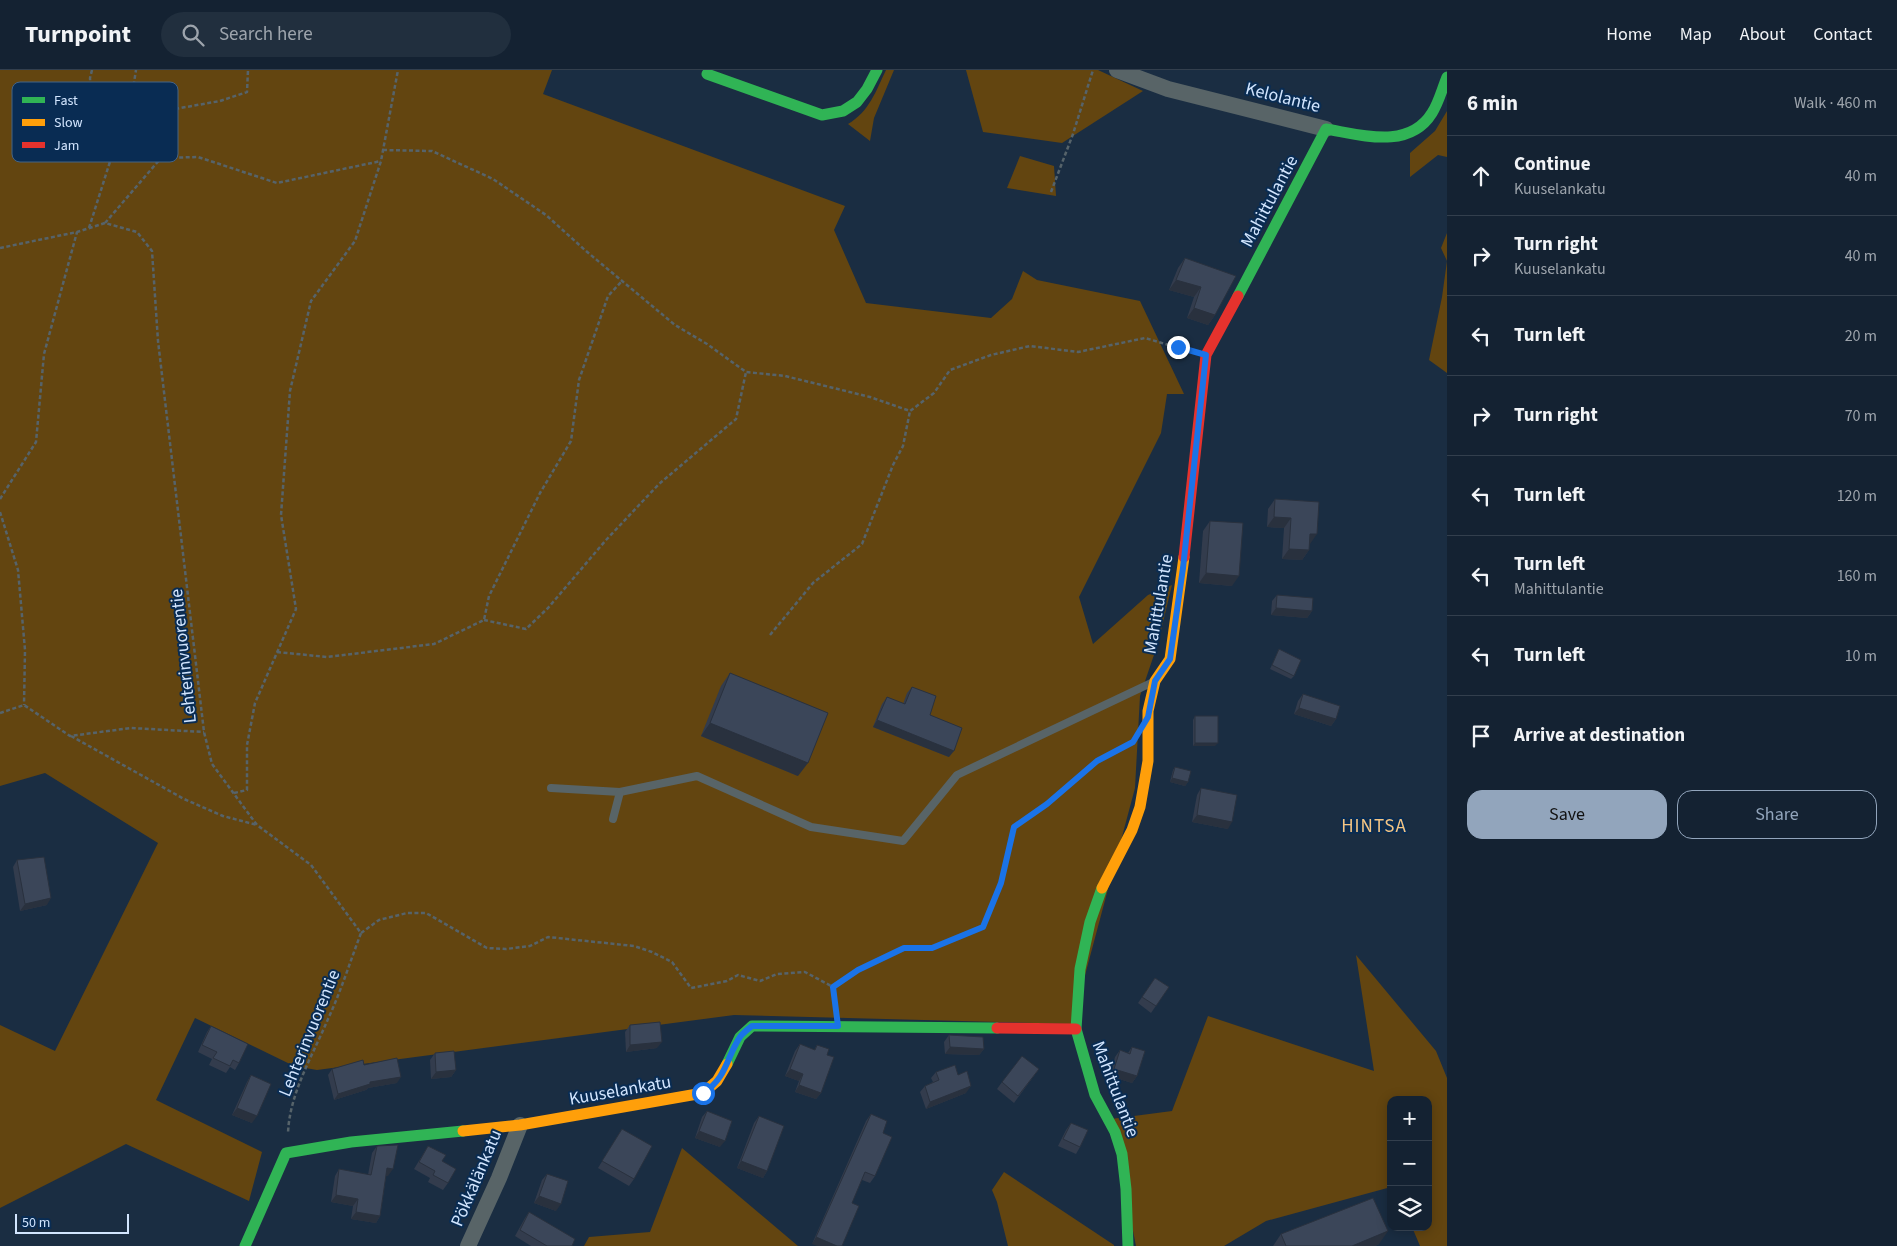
<!DOCTYPE html>
<meta charset="utf-8">
<style>
body{margin:0;font-family:"Source Sans 3",sans-serif;background:#212f3e;color:#f1f3f6}
.controls{position:absolute;right:15px;bottom:15px;display:grid;overflow:hidden;border-radius:10px;box-shadow:0 2px 12px #0003}
.controls button{width:45px;height:45px;display:grid;place-items:center;padding:0;border:0;border-bottom:1px solid #333f4d;background:#142232;color:#f1f3f6;font:25px sans-serif}
.scale{position:absolute;left:15px;bottom:12px;width:114px;box-sizing:border-box;padding-left:5px;border:2px solid #d2e5fe;border-top:0;font-size:14px;line-height:18px;white-space:nowrap;color:#d2e5fe;-webkit-text-stroke:4px #092c53;paint-order:stroke}
.stop{position:absolute;width:15px;height:15px;margin:-11px;border:4px solid #1a73e8;border-radius:50%;background:#fff}
.stop.end{background:#1a73e8;border-color:#fff;box-shadow:0 1px 5px #0008}
.list{margin:0;padding:0;list-style:none}
h2{display:flex;justify-content:space-between;align-items:center;height:65px;margin:0;padding:0 20px;font-size:21px}
h2 small{font-size:16px;font-weight:400;color:#9da4ac}
.list li{display:grid;grid-template-columns:32px 1fr auto;gap:15px;align-items:center;box-sizing:border-box;height:80px;padding:0 20px;border-top:1px solid #333f4d}
.list b{display:block;font-size:19px;white-space:nowrap}
.list p{margin:0;font-size:16px;white-space:nowrap;color:#9da4ac}
.list em{font-size:16px;font-style:normal;color:#9da4ac}
.actions{display:flex;gap:10px;padding:15px 20px}
.actions a{flex:1;padding:11px 0;border:1px solid #92a5bc;border-radius:15px;text-align:center;font-size:18px;color:#92a5bc}
.actions .main{background:#92a5bc;color:#111}
.icon{flex:none;width:28px;height:28px;fill:none;stroke:currentColor;stroke-width:2;stroke-linecap:round;stroke-linejoin:round}
.map{position:relative;flex:none;width:1447px;height:1176px;overflow:hidden}
header{display:flex;align-items:center;gap:30px;box-sizing:border-box;height:70px;padding:0 25px;background:#142232;border-bottom:1px solid #333f4d}
header strong{font-size:24px}
nav{display:flex;gap:28px;margin-inline-start:auto;font-size:18px}
.search{width:350px;height:45px;background:#212f3e;display:flex;align-items:center;gap:12px;box-sizing:border-box;padding:0 18px;border-radius:28px;color:#9da4ac;font-size:19px}
main{display:flex}
aside{flex:1;background:#142232}
.map>svg:first-child{display:block}
.green{fill:#634510}
.lines{fill:none;stroke-linecap:round;stroke-linejoin:round}
.path{stroke:#56636a;stroke-width:2.5;stroke-dasharray:4 2.5;stroke-linecap:butt}
.lane{stroke:#586467;stroke-width:8}
.street{stroke:#586467;stroke-width:16}
.fast{stroke:#30b455;stroke-width:11}
.slow{stroke:#ff9f0a;stroke-width:11}
.jam{stroke:#e5322d;stroke-width:11}
.wall{fill:#333c4d}
.shaded-wall{fill:#29313e}
.building{fill:#3b4659;stroke:#29313e}
.route{stroke:#1a73e8;stroke-width:6}
.labels{text-anchor:middle;stroke-width:4;stroke-linejoin:round;paint-order:stroke}
.street-label{font-size:18px;fill:#d2e5fe;stroke:#092c53}
.neighbourhood-label{font-size:19px;letter-spacing:1px;fill:#f5c583;stroke:#092c53}
.key{fill:#092c53;stroke:#456486;stroke-width:1}
.key-label{font-size:14px;fill:#d2e5fe}
</style>
<header>
<strong>Turnpoint</strong>
<div class="search"><svg class="icon" aria-label="search" viewBox="0 0 24 24"><circle cx="10" cy="10" r="6"/><path d="M15 15l6 6"/></svg>Search here</div>
<nav><a>Home</a><a>Map</a><a>About</a><a>Contact</a></nav>
</header>
<main>
<div class="map">
<svg width="1447" height="1176" viewBox="0 0 1447 1176">
<rect width="100%" height="100%" fill="#1a2d42"/>
<g class="green">
<path d="M 0,0 L 552,0 L 543,24 L 845,136 L 834,160 L 866,233 L 991,248 L 1012,229 L 1023,201 L 1037,210 L 1140,231 L 1184,324 L 1167,324 L 1161,363 L 1079,527 L 1093,574 L 1148,525 L 1172,515 L 1158,573 L 1140,626 L 1135,718 L 1072,954 L 734,945 L 317,1000 L 294,996 L 195,948 L 156,1030 L 262,1082 L 249,1131 L 126,1074 L 0,1138 L 0,955 L 55,981 L 158,773 L 45,703 L 0,716 Z"/>
<path d="M 886,0 L 894,0 L 874,48 L 870,71 L 848,54 C 869,42 876,21 886,0 Z"/>
<path d="M 966,0 L 1098,0 L 1143,21 L 1062,73 L 983,62 Z"/>
<path d="M 1447,41 L 1447,87 L 1438,85 L 1410,107 L 1410,83 L 1435,61 Z"/>
<path d="M 1020,86 L 1054,96 L 1056,126 L 1007,118 Z"/>
<path d="M 1447,163 L 1447,303 L 1429,290 L 1442,227 L 1447,191 L 1441,178 Z"/>
<path d="M 1356,885 L 1436,981 L 1447,1008 L 1447,1176 L 1420,1176 L 1412,1157 L 1428,1157 L 1428,1030 L 1391,1030 L 1391,1117 L 1266,1151 L 1224,1176 L 1136,1176 L 1111,1049 L 1172,1041 L 1208,946 L 1374,1001 Z"/>
<path d="M 682,1078 L 798,1176 L 584,1176 L 589,1167 L 650,1162 Z"/>
<path d="M 1004,1102 L 1114,1175 L 1114,1176 L 1008,1176 L 997,1132 L 992,1120 Z"/>
</g>
<g class="lines">
<g class="path">
<path d="M 92,0 L 90,8 L 91,25 L 118,65"/>
<path d="M 124,48 L 220,31 L 247,22 L 248,0"/>
<path d="M 383,80 L 432,81 L 493,109 L 546,145 L 586,181 L 675,255 L 707,274 L 746,302 L 785,306 L 870,327 L 910,341 L 934,323 L 950,300 L 991,285 L 1030,276 L 1078,282 L 1145,268 L 1189,281"/>
<path d="M 1051,122 L 1073,64 L 1093,0"/>
<path d="M 105,153 L 161,88 L 198,87 L 277,113 L 381,91"/>
<path d="M 89,158 L 133,19 L 136,0"/>
<path d="M 0,178 L 77,162 L 105,153 L 137,162 L 152,181 L 158,271 L 204,662 L 212,694 L 257,755 L 311,795 L 361,863 C 350,892 341,921 328,949 C 313,985 289,1024 288,1064"/>
<path d="M 0,429 L 36,372 L 44,284 L 77,162"/>
<path d="M 0,442 L 18,500 L 25,580 L 24,635"/>
<path d="M 484,550 L 526,559 L 548,538 L 606,470 L 659,414 L 736,349 L 746,302"/>
<path d="M 770,565 L 813,513 L 862,474 L 893,395 L 903,376 L 910,341"/>
<path d="M 277,582 L 327,587 L 434,574 L 484,550 L 489,526 L 540,423 L 571,371 L 579,310 L 608,226 L 622,211"/>
<path d="M 0,643 L 24,635 L 70,666 L 131,658 L 204,662"/>
<path d="M 71,666 L 184,729 L 223,746 L 257,755"/>
<path d="M 234,723 L 247,720 L 247,675 L 255,633 L 296,539 L 281,445 L 290,321 L 311,231 L 355,171 L 381,91 L 398,0"/>
<path d="M 361,863 L 379,850 L 407,843 L 426,843 L 487,878 L 506,879 L 530,876 L 548,867 L 634,876 L 652,882 L 672,892 L 691,918 L 727,911 L 738,905 L 760,911 L 777,904 L 805,902 L 833,917 L 836,939"/>
<path d="M 833,917 L 858,900 L 904,878 L 932,877 L 962,867 L 983,857 L 1001,813 L 1014,757 L 1047,735 L 1097,691 L 1130,673"/>
</g>
<g class="lane">
<path d="M 551,718 L 620,722 L 697,706 L 811,757 L 903,771 L 957,705 L 1151,613"/>
<path d="M 613,749 L 620,722"/>
</g>
<g class="street">
<path d="M 1117,0 L 1168,19 L 1326,59"/>
<path d="M 468,1176 L 499,1108 L 520,1055"/>
</g>
<g class="fast">
<path d="M 707,4 L 822,45 L 843,41 L 857,32 L 867,19 L 877,0"/>
<path d="M 1238,226 L 1326,59 C 1362,65 1409,80 1432,43 C 1439,32 1442,19 1447,7"/>
<path d="M 1102,818 L 1090,852 L 1080,899 L 1076,959 L 1095,1025 L 1115,1062 L 1122,1084 L 1126,1119 L 1128,1176"/>
<path d="M 727,994 L 740,967 L 752,956 L 997,958"/>
<path d="M 245,1176 L 286,1083 L 351,1072 L 463,1061"/>
</g>
<g class="slow">
<path d="M 1102,818 L 1132,760 L 1140,737 L 1148,691 L 1148,641 L 1155,611 L 1170,589 L 1184,487"/>
<path d="M 463,1061 L 520,1055 L 703,1023 L 717,1011 L 727,994"/>
</g>
<g class="jam">
<path d="M 1184,487 L 1206,285 L 1238,226"/>
<path d="M 997,958 L 1076,959"/>
</g>
</g>
<g class="wall">
<path d="M 1185,188 L 1215,245 L 1208,255 L 1187,248 L 1194,227 L 1169,220 L 1178,198 Z"/>
<path d="M 1275,429 L 1319,432 L 1310,474 L 1309,474 L 1309,480 L 1302,490 L 1282,489 L 1284,458 L 1267,457 L 1268,439 Z"/>
<path d="M 1210,451 L 1232,516 L 1199,513 L 1203,461 Z"/>
<path d="M 1277,525 L 1312,541 L 1307,548 L 1271,545 L 1272,531 Z"/>
<path d="M 1279,579 L 1294,606 L 1291,609 L 1270,599 Z"/>
<path d="M 730,603 L 798,706 L 701,666 L 721,616 Z"/>
<path d="M 912,617 L 930,645 L 949,687 L 873,657 L 882,634 L 887,627 L 903,634 L 907,623 Z"/>
<path d="M 1303,624 L 1336,649 L 1331,656 L 1294,644 L 1298,631 Z"/>
<path d="M 1195,646 L 1215,676 L 1193,676 L 1193,650 Z"/>
<path d="M 1175,697 L 1188,712 L 1185,716 L 1170,712 L 1173,700 Z"/>
<path d="M 1201,718 L 1228,759 L 1192,752 L 1197,725 Z"/>
<path d="M 17,790 L 47,835 L 20,841 L 13,797 Z"/>
<path d="M 1155,908 L 1169,917 L 1151,943 L 1138,933 Z"/>
<path d="M 630,955 L 657,978 L 626,982 L 625,962 Z"/>
<path d="M 211,956 L 239,993 L 235,1000 L 230,997 L 226,1003 L 209,995 L 212,989 L 198,982 L 207,962 Z"/>
<path d="M 949,965 L 984,979 L 979,985 L 945,984 L 944,972 Z"/>
<path d="M 800,974 L 814,980 L 817,975 L 827,985 L 821,1023 L 816,1029 L 795,1022 L 799,1011 L 785,1006 L 795,981 Z"/>
<path d="M 1132,977 L 1137,1006 L 1132,1013 L 1110,1006 L 1115,987 L 1120,980 L 1128,983 Z"/>
<path d="M 435,983 L 456,1000 L 451,1007 L 431,1009 L 430,990 Z"/>
<path d="M 364,995 L 397,1013 L 368,1018 L 366,1020 L 334,1030 L 328,1005 L 332,999 Z"/>
<path d="M 1039,999 L 1014,1033 L 997,1019 L 1002,1012 Z"/>
<path d="M 936,1002 L 958,1005 L 966,1023 L 926,1039 L 920,1022 L 925,1016 L 933,1012 L 931,1008 Z"/>
<path d="M 251,1005 L 252,1053 L 232,1045 L 247,1012 Z"/>
<path d="M 707,1041 L 720,1077 L 695,1068 L 702,1047 Z"/>
<path d="M 871,1044 L 883,1063 L 875,1106 L 870,1113 L 862,1110 L 812,1174 L 866,1051 Z"/>
<path d="M 759,1046 L 767,1101 L 763,1108 L 737,1098 L 754,1053 Z"/>
<path d="M 1071,1053 L 1080,1077 L 1076,1084 L 1058,1076 L 1066,1060 Z"/>
<path d="M 622,1059 L 634,1109 L 629,1116 L 598,1098 Z"/>
<path d="M 377,1076 L 388,1106 L 386,1106 L 380,1146 L 376,1153 L 351,1149 L 353,1136 L 331,1132 L 335,1106 L 339,1099 L 368,1105 L 372,1083 Z"/>
<path d="M 428,1076 L 442,1091 L 448,1113 L 443,1120 L 428,1112 L 430,1108 L 414,1099 Z"/>
<path d="M 547,1104 L 556,1141 L 534,1133 L 542,1110 Z"/>
<path d="M 529,1142 L 572,1176 L 531,1176 L 515,1166 L 525,1148 Z"/>
<path d="M 1281,1164 L 1379,1174 L 1375,1176 L 1273,1176 Z"/>
</g>
<g class="shaded-wall">
<path d="M 1176,210 L 1201,217 L 1194,227 L 1169,220 Z"/>
<path d="M 1194,238 L 1215,245 L 1208,255 L 1187,248 Z"/>
<path d="M 1274,447 L 1291,448 L 1284,458 L 1267,457 Z"/>
<path d="M 1310,464 L 1317,464 L 1310,474 L 1303,474 Z"/>
<path d="M 1289,479 L 1309,480 L 1302,490 L 1282,489 Z"/>
<path d="M 1206,503 L 1239,506 L 1232,516 L 1199,513 Z"/>
<path d="M 1276,538 L 1312,541 L 1307,548 L 1271,545 Z"/>
<path d="M 1299,638 L 1336,649 L 1331,656 L 1294,644 Z"/>
<path d="M 877,650 L 954,681 L 949,687 L 873,657 Z"/>
<path d="M 710,653 L 808,693 L 798,706 L 701,666 Z"/>
<path d="M 1195,673 L 1218,673 L 1215,676 L 1193,676 Z"/>
<path d="M 1172,708 L 1188,712 L 1185,716 L 1170,712 Z"/>
<path d="M 1197,745 L 1232,752 L 1228,759 L 1192,752 Z"/>
<path d="M 51,828 L 47,835 L 20,841 L 25,834 Z"/>
<path d="M 662,972 L 657,978 L 626,982 L 630,975 Z"/>
<path d="M 950,977 L 984,979 L 979,985 L 945,984 Z"/>
<path d="M 790,999 L 803,1004 L 799,1011 L 785,1006 Z"/>
<path d="M 1114,999 L 1137,1006 L 1132,1013 L 1110,1006 Z"/>
<path d="M 456,1000 L 451,1007 L 431,1009 L 436,1002 Z"/>
<path d="M 401,1007 L 397,1013 L 368,1018 L 366,1020 L 334,1030 L 338,1024 L 370,1012 Z"/>
<path d="M 799,1015 L 821,1023 L 816,1029 L 795,1022 Z"/>
<path d="M 971,1016 L 966,1023 L 926,1039 L 930,1032 Z"/>
<path d="M 237,1038 L 257,1046 L 252,1053 L 232,1045 Z"/>
<path d="M 699,1061 L 725,1071 L 720,1077 L 695,1068 Z"/>
<path d="M 741,1091 L 767,1101 L 763,1108 L 737,1098 Z"/>
<path d="M 387,1098 L 393,1099 L 388,1106 L 382,1105 Z"/>
<path d="M 336,1125 L 358,1129 L 353,1136 L 331,1132 Z"/>
<path d="M 539,1126 L 561,1134 L 556,1141 L 534,1133 Z"/>
<path d="M 356,1142 L 380,1146 L 376,1153 L 351,1149 Z"/>
<path d="M 1388,1161 L 1379,1174 L 1375,1176 L 1352,1176 Z"/>
<path d="M 816,1167 L 837,1176 L 817,1176 L 812,1174 Z"/>
</g>
<g class="building">
<path d="M 1185,188 L 1236,206 L 1215,245 L 1194,238 L 1201,217 L 1176,210 Z"/>
<path d="M 1275,429 L 1319,432 L 1317,464 L 1310,464 L 1309,480 L 1289,479 L 1291,448 L 1274,447 Z"/>
<path d="M 1210,451 L 1243,453 L 1239,506 L 1206,503 Z"/>
<path d="M 1277,525 L 1313,528 L 1312,541 L 1276,538 Z"/>
<path d="M 1279,579 L 1301,590 L 1294,606 L 1272,595 Z"/>
<path d="M 730,603 L 828,643 L 808,693 L 710,653 Z"/>
<path d="M 912,617 L 936,626 L 930,645 L 962,658 L 954,681 L 877,650 L 887,627 L 905,634 Z"/>
<path d="M 1303,624 L 1340,636 L 1336,649 L 1299,638 Z"/>
<rect x="1195" y="646" width="23" height="27"/>
<path d="M 1175,697 L 1191,701 L 1188,712 L 1172,708 Z"/>
<path d="M 1201,718 L 1237,725 L 1232,752 L 1197,745 Z"/>
<path d="M 44,787 L 51,828 L 25,834 L 17,790 Z"/>
<path d="M 1155,908 L 1169,917 L 1156,936 L 1142,927 Z"/>
<path d="M 660,952 L 662,972 L 630,975 L 630,955 Z"/>
<path d="M 211,956 L 248,974 L 239,993 L 233,990 L 230,996 L 213,988 L 217,982 L 202,975 Z"/>
<path d="M 949,965 L 983,967 L 984,979 L 950,977 Z"/>
<path d="M 800,974 L 815,980 L 817,975 L 829,979 L 827,985 L 834,987 L 821,1023 L 799,1015 L 803,1004 L 790,999 Z"/>
<path d="M 1132,977 L 1145,981 L 1137,1006 L 1114,999 L 1120,980 L 1130,984 Z"/>
<path d="M 454,981 L 456,1000 L 436,1002 L 435,983 Z"/>
<path d="M 1022,986 L 1039,999 L 1018,1026 L 1002,1012 Z"/>
<path d="M 397,988 L 401,1007 L 370,1012 L 370,1014 L 338,1024 L 332,999 L 363,990 L 364,995 Z"/>
<path d="M 955,995 L 958,1005 L 967,1001 L 971,1016 L 930,1032 L 925,1016 L 939,1010 L 936,1002 Z"/>
<path d="M 251,1005 L 271,1014 L 257,1046 L 237,1038 Z"/>
<path d="M 707,1041 L 732,1051 L 725,1071 L 699,1061 Z"/>
<path d="M 871,1044 L 887,1051 L 883,1063 L 892,1067 L 875,1106 L 865,1102 L 852,1133 L 859,1136 L 842,1176 L 837,1176 L 816,1167 Z"/>
<path d="M 759,1046 L 784,1056 L 767,1101 L 741,1091 Z"/>
<path d="M 1071,1053 L 1088,1060 L 1080,1077 L 1063,1069 Z"/>
<path d="M 622,1059 L 652,1076 L 634,1109 L 602,1091 Z"/>
<path d="M 398,1075 L 393,1099 L 387,1098 L 380,1146 L 356,1142 L 358,1129 L 336,1125 L 339,1099 L 371,1105 L 377,1076 Z"/>
<path d="M 428,1076 L 446,1085 L 442,1091 L 456,1099 L 448,1113 L 433,1105 L 435,1101 L 419,1092 Z"/>
<path d="M 547,1104 L 568,1111 L 561,1134 L 539,1126 Z"/>
<path d="M 1373,1128 L 1388,1161 L 1352,1176 L 1286,1176 L 1281,1164 Z"/>
<path d="M 529,1142 L 575,1169 L 572,1176 L 547,1176 L 520,1160 Z"/>
</g>
<g class="lines">
<path class="route" d="M 703,1023 C 727,1008 726,988 740,967 C 743,963 748,959 752,956 L 838,956 L 833,917 L 858,900 L 904,878 L 932,878 L 983,857 L 1001,813 L 1014,757 L 1047,734 L 1097,691 L 1133,672 L 1148,647 L 1155,611 L 1170,589 L 1183,498 L 1206,285 L 1178,277"/>
</g>
<g class="labels">
<g class="street-label">
<text transform="translate(1283 27) rotate(14)" y="6">Kelolantie</text>
<text transform="translate(1269 131) rotate(-62)" y="6">Mahittulantie</text>
<text transform="translate(1158 534) rotate(-80)" y="6">Mahittulantie</text>
<text transform="translate(183 586) rotate(-96)" y="6">Lehterinvuorentie</text>
<text transform="translate(309 963) rotate(-68)" y="6">Lehterinvuorentie</text>
<text transform="translate(1116 1019) rotate(69)" y="6">Mahittulantie</text>
<text transform="translate(620 1020) rotate(-10)" y="6">Kuuselankatu</text>
<text transform="translate(476 1108) rotate(-67)" y="6">Pökkälänkatu</text>
</g>
<g class="neighbourhood-label">
<text x="1374" y="762">HINTSA</text>
</g>
</g>
<rect x="12" y="12" width="166" height="80" rx="8" class="key"/>
<rect x="22" y="27" width="23" height="6" fill="#30b455"/>
<rect x="22" y="49" width="23" height="7" fill="#ff9f0a"/>
<rect x="22" y="72" width="23" height="6" fill="#e5322d"/>
<g class="key-label">
<text x="54" y="35">Fast</text>
<text x="54" y="57">Slow</text>
<text x="54" y="80">Jam</text>
</g>
</svg>
<div class="controls">
<button>+</button>
<button>−</button>
<button><svg class="icon" aria-label="layers" viewBox="0 0 24 24"><path d="M12 4l9 5-9 5-9-5zM3 14l9 5 9-5"/></svg></button>
</div>
<div class="scale">50 m</div>
<div class="stop" style="left:703px;top:1023px"></div>
<div class="stop end" style="left:1178px;top:277px"></div>
</div>
<aside>
<h2>6 min<small>Walk · 460 m</small></h2>
<ul class="list">
<li><svg class="icon" aria-label="ahead" viewBox="0 0 24 24"><path d="M12 20V5M6 11l6-6 6 6"/></svg><div><b>Continue</b><p>Kuuselankatu</p></div><em>40 m</em></li>
<li><svg class="icon" aria-label="right" viewBox="0 0 24 24"><path d="M7 20v-9h11M14 6l5 5-5 5"/></svg><div><b>Turn right</b><p>Kuuselankatu</p></div><em>40 m</em></li>
<li><svg class="icon" aria-label="left" viewBox="0 0 24 24"><path d="M17 20v-9H6M10 6l-5 5 5 5"/></svg><div><b>Turn left</b></div><em>20 m</em></li>
<li><svg class="icon" aria-label="right" viewBox="0 0 24 24"><path d="M7 20v-9h11M14 6l5 5-5 5"/></svg><div><b>Turn right</b></div><em>70 m</em></li>
<li><svg class="icon" aria-label="left" viewBox="0 0 24 24"><path d="M17 20v-9H6M10 6l-5 5 5 5"/></svg><div><b>Turn left</b></div><em>120 m</em></li>
<li><svg class="icon" aria-label="left" viewBox="0 0 24 24"><path d="M17 20v-9H6M10 6l-5 5 5 5"/></svg><div><b>Turn left</b><p>Mahittulantie</p></div><em>160 m</em></li>
<li><svg class="icon" aria-label="left" viewBox="0 0 24 24"><path d="M17 20v-9H6M10 6l-5 5 5 5"/></svg><div><b>Turn left</b></div><em>10 m</em></li>
<li><svg class="icon" aria-label="arrive" viewBox="0 0 24 24"><path d="M6 21V4h12l-3 4 3 4H6"/></svg><div><b>Arrive at destination</b></div></li>
</ul>
<div class="actions"><a class="main">Save</a><a>Share</a></div>
</aside>
</main>
